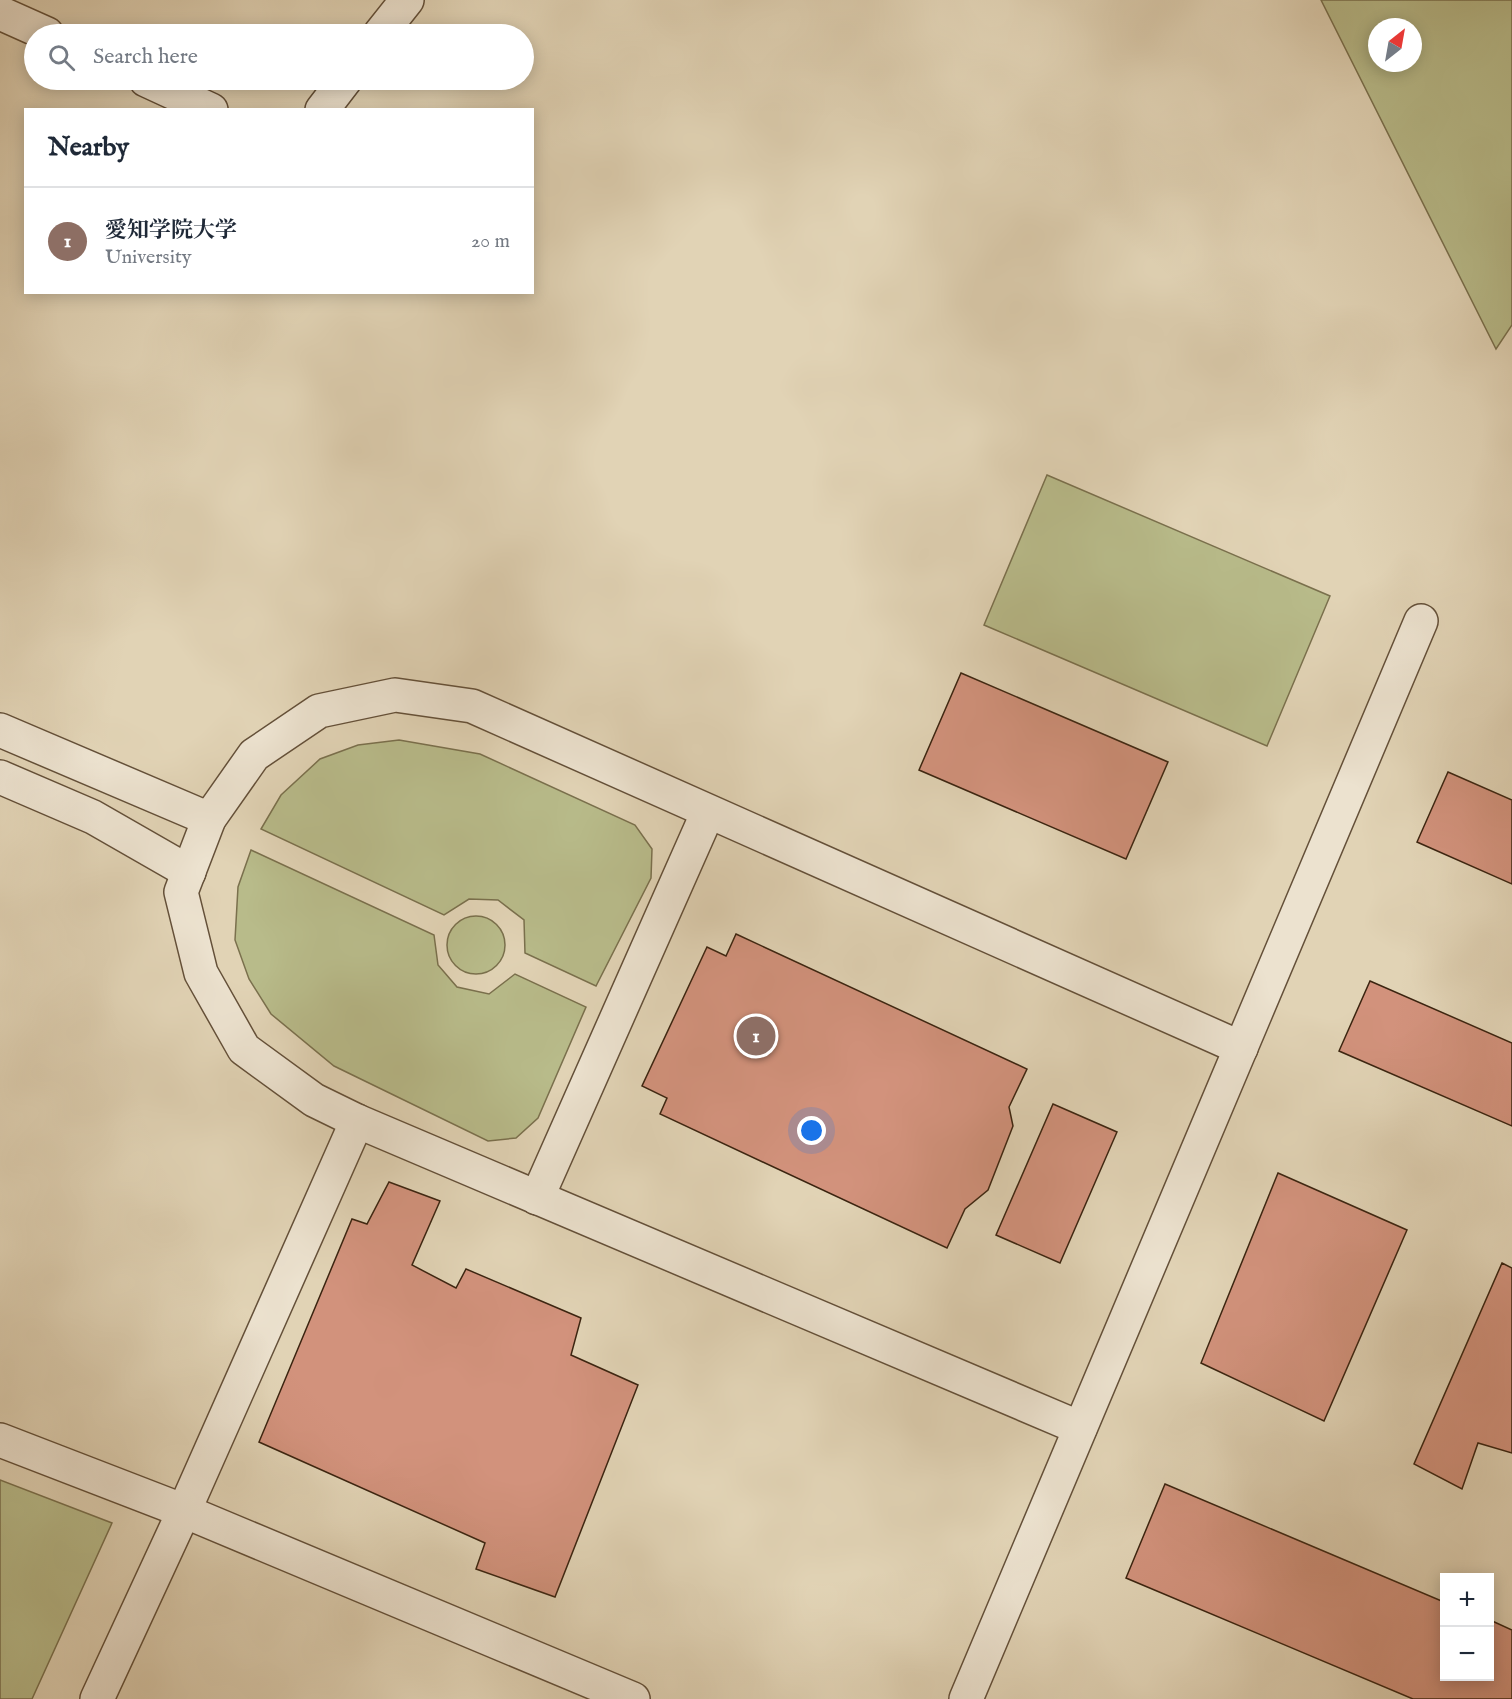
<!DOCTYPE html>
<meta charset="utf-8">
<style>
body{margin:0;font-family:"IM FELL English","Noto Serif JP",serif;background:#f2f2f3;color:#1f2937}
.controls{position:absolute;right:18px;bottom:18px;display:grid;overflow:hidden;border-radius:0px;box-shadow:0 3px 15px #0003}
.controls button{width:54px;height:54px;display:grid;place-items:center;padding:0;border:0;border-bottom:2px solid #e0e1e3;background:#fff;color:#1f2937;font:30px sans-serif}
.compass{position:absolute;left:1368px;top:18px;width:54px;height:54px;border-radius:50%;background:#fff;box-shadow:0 3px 15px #0003;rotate:31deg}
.you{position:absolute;left:812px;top:1131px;width:21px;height:21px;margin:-15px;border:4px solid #fff;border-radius:50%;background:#1a73e8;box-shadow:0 0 0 9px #1a73e833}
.badge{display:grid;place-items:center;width:39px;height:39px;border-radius:50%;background:#8f2418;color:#fff;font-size:20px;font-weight:700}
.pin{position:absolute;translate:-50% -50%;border:3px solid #fff;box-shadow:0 2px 6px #0006}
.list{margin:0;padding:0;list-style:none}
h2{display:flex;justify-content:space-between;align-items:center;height:78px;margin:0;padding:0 24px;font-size:26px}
h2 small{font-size:20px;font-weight:400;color:#747a83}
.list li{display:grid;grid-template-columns:39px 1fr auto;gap:18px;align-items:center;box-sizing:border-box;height:108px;padding:0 24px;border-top:2px solid #e0e1e3}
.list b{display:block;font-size:22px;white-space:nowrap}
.list p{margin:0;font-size:20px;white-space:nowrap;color:#747a83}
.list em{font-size:20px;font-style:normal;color:#747a83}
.icon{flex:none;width:33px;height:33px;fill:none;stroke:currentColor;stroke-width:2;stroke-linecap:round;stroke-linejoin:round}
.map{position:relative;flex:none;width:1512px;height:1699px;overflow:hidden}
.search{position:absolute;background:#fff;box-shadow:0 3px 15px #0003;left:24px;top:24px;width:510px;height:66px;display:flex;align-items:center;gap:15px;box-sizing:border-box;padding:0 21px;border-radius:33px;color:#747a83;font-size:22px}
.panel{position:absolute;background:#fff;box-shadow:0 3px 15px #0003;left:24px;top:108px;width:510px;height:186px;border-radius:0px}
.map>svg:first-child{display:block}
.green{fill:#b8bb8a;stroke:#7a704d;stroke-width:1.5;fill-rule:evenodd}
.building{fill:#d2927c;stroke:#3b2410;stroke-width:1.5}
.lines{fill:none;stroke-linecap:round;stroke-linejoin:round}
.minor-casing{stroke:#645039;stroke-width:36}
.minor{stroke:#ece2cf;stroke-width:33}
</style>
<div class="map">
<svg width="1512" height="1699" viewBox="0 0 1512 1699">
<rect width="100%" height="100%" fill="#e1d3b5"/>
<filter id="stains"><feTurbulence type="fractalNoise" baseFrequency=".00333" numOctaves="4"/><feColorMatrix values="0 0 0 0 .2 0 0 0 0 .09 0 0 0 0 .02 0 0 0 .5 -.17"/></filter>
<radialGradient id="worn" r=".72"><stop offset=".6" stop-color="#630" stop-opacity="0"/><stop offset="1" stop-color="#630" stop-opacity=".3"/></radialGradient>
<g class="green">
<path d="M 1321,0 L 1512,0 L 1512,325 L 1496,349 ZM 1377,27 L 1413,27 L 1413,63 L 1377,63 Z"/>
<path d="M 1047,475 L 1330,596 L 1267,746 L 984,625 Z"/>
<path d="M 399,740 L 480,754 L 635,825 L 652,849 L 651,878 L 596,986 L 525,953 L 524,920 L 498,900 L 469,899 L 444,915 L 261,829 L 281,795 L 320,759 L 358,745 Z"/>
<path d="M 251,850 L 434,935 L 438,965 L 457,987 L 489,994 L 515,974 L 586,1007 L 538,1118 L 516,1138 L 488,1141 L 334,1066 L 271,1014 L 249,979 L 235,940 L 238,887 Z"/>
<circle cx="476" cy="945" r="29"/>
<path d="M 0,1480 L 112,1523 L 32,1699 L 0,1699 Z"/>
</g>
<g class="building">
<path d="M 961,673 L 1168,762 L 1126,859 L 919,770 Z"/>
<path d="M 1448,772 L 1512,800 L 1512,884 L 1417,842 Z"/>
<path d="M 736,934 L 1027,1069 L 1009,1107 L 1013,1126 L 988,1190 L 965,1209 L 947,1248 L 660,1114 L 667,1098 L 642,1086 L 707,947 L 726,956 Z"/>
<path d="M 1370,981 L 1512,1043 L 1512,1126 L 1339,1051 Z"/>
<path d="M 1053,1104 L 1117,1132 L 1060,1263 L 996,1235 Z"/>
<path d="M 1278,1173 L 1407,1230 L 1324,1421 L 1201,1363 Z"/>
<path d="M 389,1182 L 440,1201 L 412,1265 L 456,1288 L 466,1269 L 581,1318 L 571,1355 L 638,1385 L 555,1597 L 476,1569 L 485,1543 L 259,1442 L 352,1219 L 367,1224 Z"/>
<path d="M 1502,1263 L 1512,1268 L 1512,1453 L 1478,1443 L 1462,1489 L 1414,1464 Z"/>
<path d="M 1165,1484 L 1444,1602 L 1444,1676 L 1490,1676 L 1490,1620 L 1512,1630 L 1512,1699 L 1413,1699 L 1126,1578 Z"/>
</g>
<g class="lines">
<defs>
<g id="minor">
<path d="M 0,13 L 47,34"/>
<path d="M 380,34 L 407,0"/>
<path d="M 146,80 L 211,110"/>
<path d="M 322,110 L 345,80"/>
<path d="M 0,730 L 209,819"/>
<path d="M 0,777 L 93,817 L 189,872"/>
<path d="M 537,1198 L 708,812"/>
<path d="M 1080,1428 L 357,1121 L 314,1100 L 244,1049 L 201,973 L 181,892 L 209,819 L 254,755 L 319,711 L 395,695 L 472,706 L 1241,1048"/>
<path d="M 0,1440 L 184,1511 L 633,1699"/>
<path d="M 97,1699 L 184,1511 L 357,1121"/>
<path d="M 966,1699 L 1421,621"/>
</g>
</defs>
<use href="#minor" class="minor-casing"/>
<use href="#minor" class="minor"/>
</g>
<rect width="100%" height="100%" filter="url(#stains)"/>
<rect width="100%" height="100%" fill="url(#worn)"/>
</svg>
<div class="controls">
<button>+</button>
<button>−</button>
</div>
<svg class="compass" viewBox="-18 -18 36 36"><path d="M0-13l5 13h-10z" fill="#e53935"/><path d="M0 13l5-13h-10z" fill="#747a83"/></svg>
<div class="you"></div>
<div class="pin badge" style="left:756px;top:1036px;background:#8d6e63">1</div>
<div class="search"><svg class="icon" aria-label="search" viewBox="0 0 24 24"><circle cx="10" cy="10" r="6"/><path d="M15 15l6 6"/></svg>Search here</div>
<section class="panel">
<h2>Nearby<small></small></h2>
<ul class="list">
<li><span class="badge" style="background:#8d6e63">1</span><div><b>愛知学院大学</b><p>University</p></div><em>20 m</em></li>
</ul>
</section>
</div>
